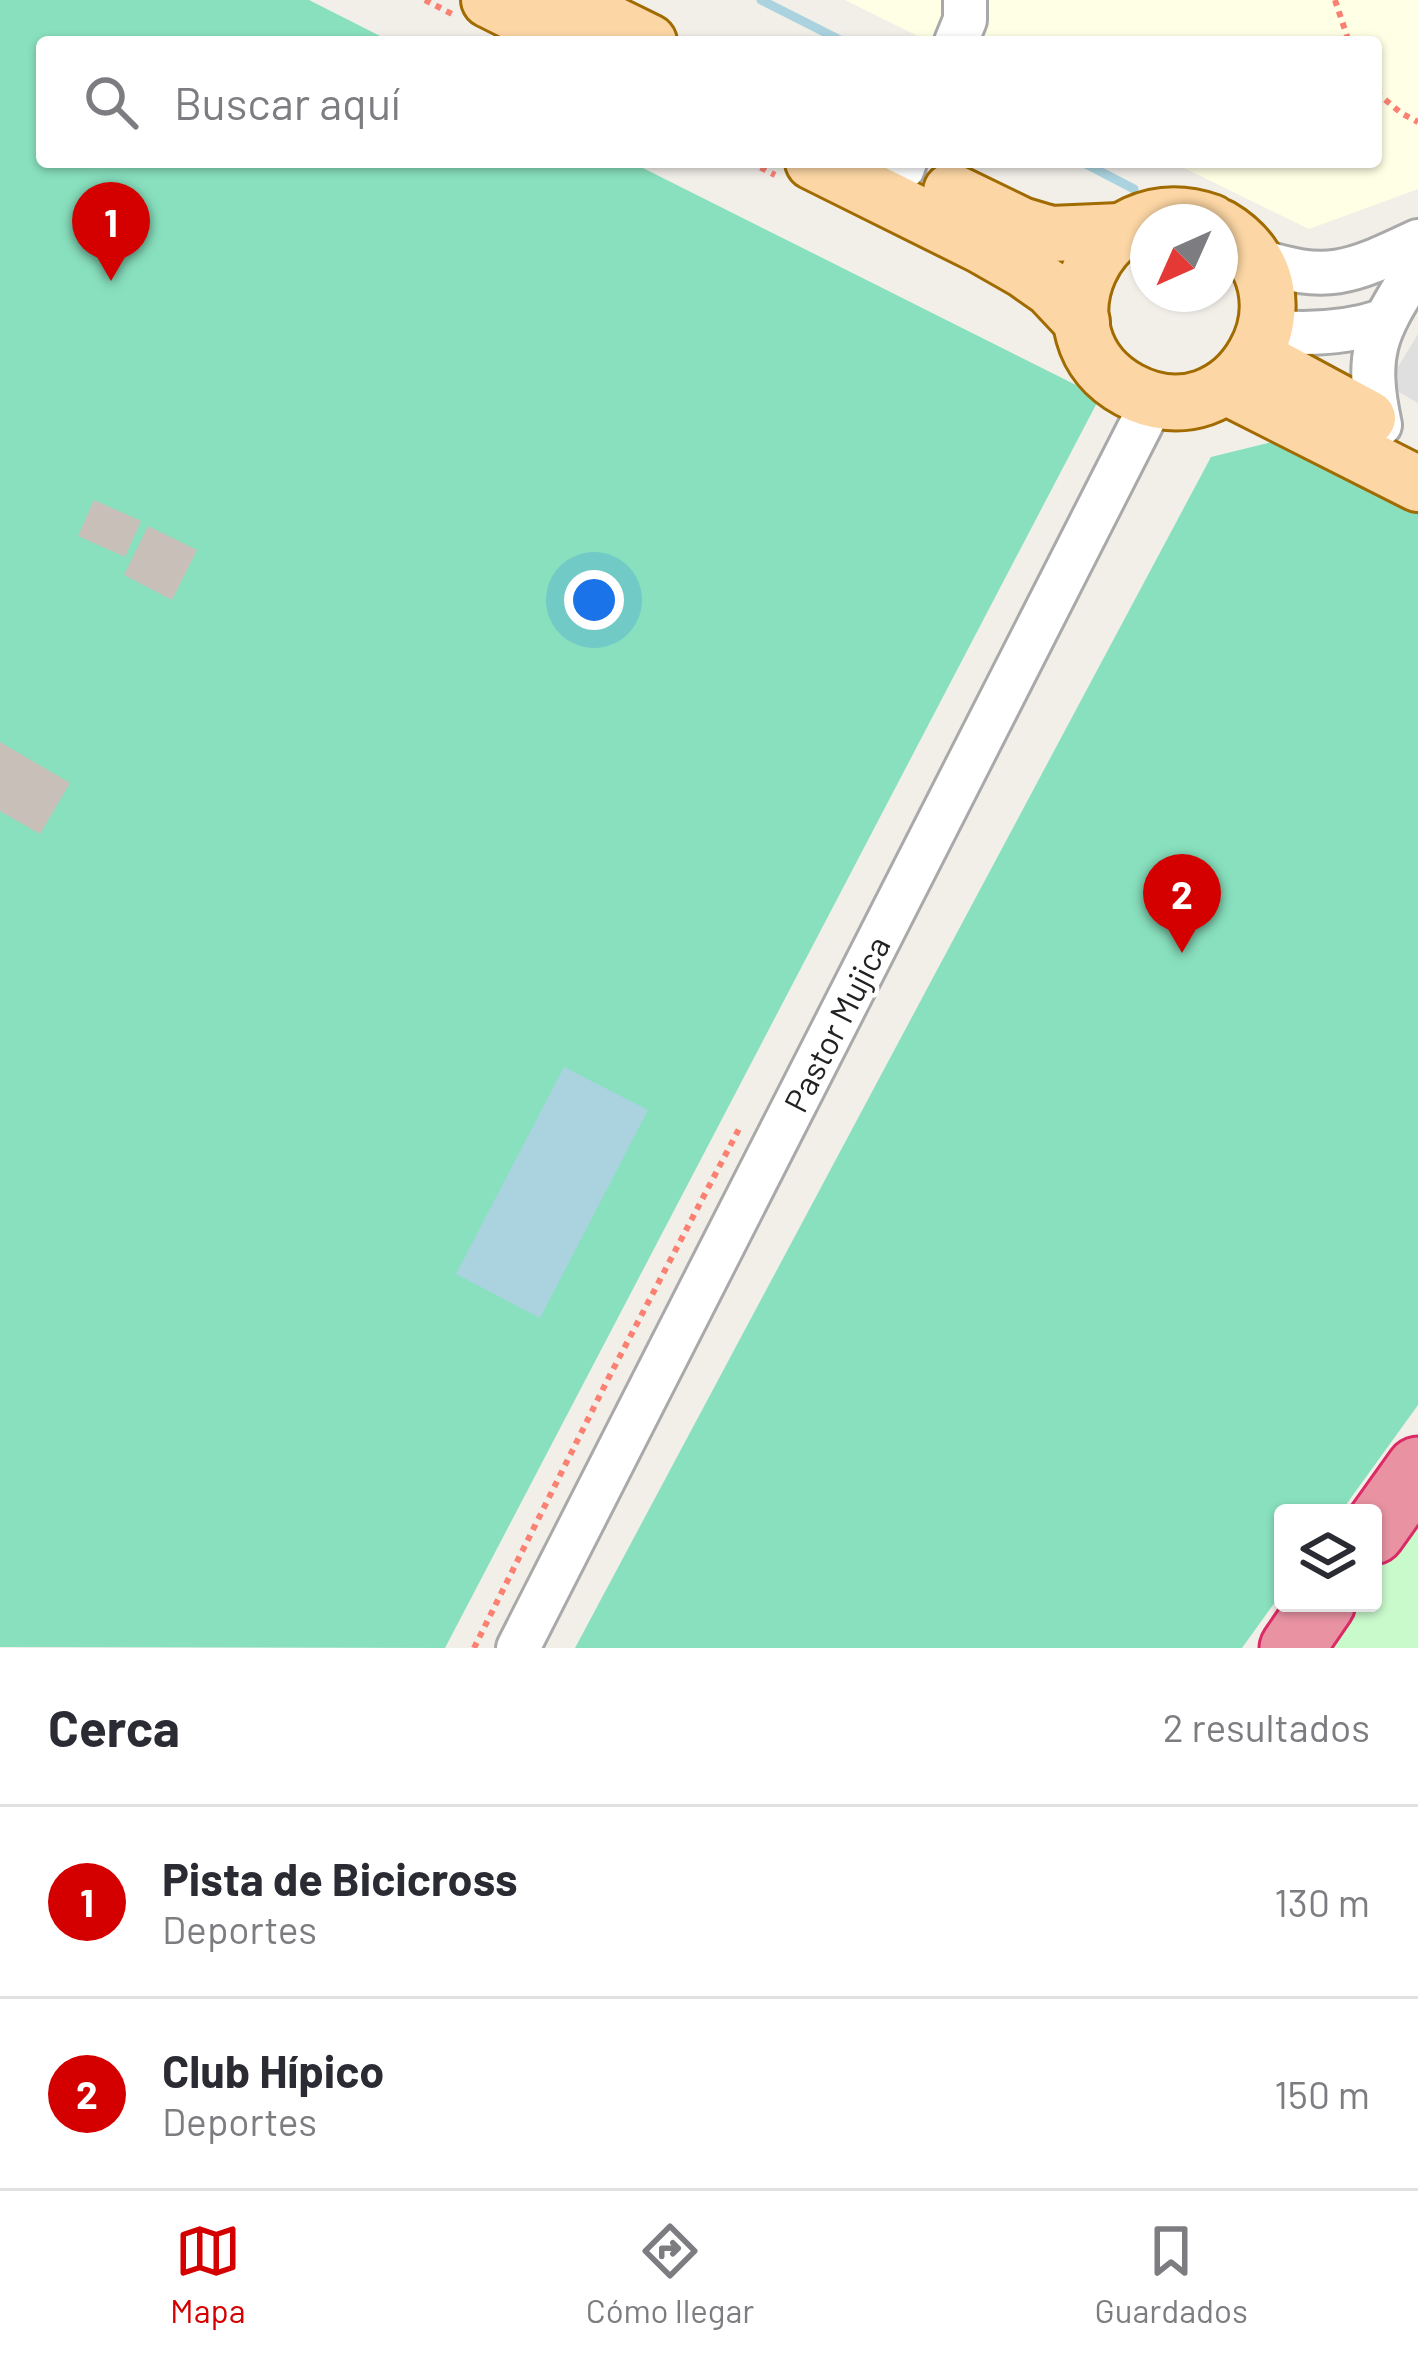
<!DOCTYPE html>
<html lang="es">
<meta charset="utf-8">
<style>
body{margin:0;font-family:Barlow,sans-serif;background:#f7f7f7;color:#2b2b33}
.controls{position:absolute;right:36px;bottom:36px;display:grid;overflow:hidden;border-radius:12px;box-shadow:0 3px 9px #0004}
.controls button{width:108px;height:108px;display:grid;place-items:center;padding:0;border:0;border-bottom:3px solid #e1e1e2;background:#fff;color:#2b2b33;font:60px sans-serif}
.compass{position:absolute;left:1130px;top:204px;width:108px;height:108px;border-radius:50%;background:#fff;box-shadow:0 3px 9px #0004;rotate:225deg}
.you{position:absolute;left:594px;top:600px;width:42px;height:42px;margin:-30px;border:9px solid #fff;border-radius:50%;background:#1a73e8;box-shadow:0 0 0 18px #1a73e833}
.badge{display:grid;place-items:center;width:78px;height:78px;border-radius:50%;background:#d40000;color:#fff;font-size:39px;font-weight:700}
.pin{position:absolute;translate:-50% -99px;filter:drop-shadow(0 3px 6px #0008)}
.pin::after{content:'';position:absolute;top:63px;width:42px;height:36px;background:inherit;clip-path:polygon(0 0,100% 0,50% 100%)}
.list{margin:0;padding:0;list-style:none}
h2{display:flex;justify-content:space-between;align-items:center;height:156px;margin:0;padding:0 48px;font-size:51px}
h2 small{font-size:39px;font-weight:400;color:#7c7c81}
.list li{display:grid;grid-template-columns:78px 1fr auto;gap:36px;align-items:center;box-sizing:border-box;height:192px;padding:0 48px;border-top:3px solid #e1e1e2}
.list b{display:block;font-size:45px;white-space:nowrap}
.list p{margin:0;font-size:39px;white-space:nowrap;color:#7c7c81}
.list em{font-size:39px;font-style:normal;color:#7c7c81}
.icon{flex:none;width:66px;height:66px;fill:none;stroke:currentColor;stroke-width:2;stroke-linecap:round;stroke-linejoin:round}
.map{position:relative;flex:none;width:1418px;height:1648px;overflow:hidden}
.search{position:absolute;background:#fff;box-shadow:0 3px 9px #0004;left:36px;right:36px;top:36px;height:132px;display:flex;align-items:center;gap:30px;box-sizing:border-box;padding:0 42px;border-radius:12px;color:#7c7c81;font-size:45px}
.sheet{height:540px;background:#fff}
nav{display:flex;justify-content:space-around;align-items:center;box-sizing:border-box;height:168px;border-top:3px solid #e1e1e2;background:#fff;font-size:33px;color:#7c7c81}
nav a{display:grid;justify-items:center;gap:6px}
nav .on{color:#d40000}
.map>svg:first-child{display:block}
.residential{fill:#e0dfdf}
.education{fill:#ffffe5}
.park{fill:#c8facc}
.pitch{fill:#88e0be}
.water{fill:#aad3df}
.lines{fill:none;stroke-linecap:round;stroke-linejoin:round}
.stream{stroke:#aad3df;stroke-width:9}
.building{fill:#c7bfb8}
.minor-casing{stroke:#a9a9a9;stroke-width:48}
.major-casing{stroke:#a06b00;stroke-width:60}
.highway-casing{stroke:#dc2a67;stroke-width:69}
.path{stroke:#fa8072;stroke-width:6;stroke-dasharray:6 6;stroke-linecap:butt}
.minor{stroke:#fff;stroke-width:42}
.major{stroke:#fcd6a4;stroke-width:54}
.highway{stroke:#e892a2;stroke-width:63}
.labels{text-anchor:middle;stroke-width:9;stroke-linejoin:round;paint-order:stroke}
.street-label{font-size:33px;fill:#222;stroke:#fff}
</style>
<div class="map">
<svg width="1418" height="1648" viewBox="0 0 1418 1648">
<rect width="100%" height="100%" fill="#f2efe9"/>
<path class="residential" d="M 1418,334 L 1418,403 L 1387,385 Z"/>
<path class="education" d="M 845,0 L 1418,0 L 1418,189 L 1309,229 L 1172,162 L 1376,162 L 1376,42 L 930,42 Z"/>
<path class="park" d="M 1418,1510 L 1418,1648 L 1321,1648 L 1352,1603 L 1373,1603 L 1373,1574 Z"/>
<g class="pitch">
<path d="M 0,0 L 309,0 L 392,42 L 42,42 L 42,162 L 631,162 L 1100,397 L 445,1648 L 0,1647 Z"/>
<path d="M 1297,436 L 1418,502 L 1418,1405 L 1340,1513 L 1283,1513 L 1283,1591 L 1242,1648 L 575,1648 L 1211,457 Z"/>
</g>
<path class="water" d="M 564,1067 L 648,1110 L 540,1318 L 456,1274 Z"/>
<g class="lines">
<g class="stream">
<path d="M 761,0 L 844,42"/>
<path d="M 1082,162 L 1134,189"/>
</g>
</g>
<g class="building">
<path d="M 94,500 L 141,521 L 125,557 L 78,536 Z"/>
<path d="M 148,526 L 197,550 L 172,600 L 124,575 Z"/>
<path d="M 0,742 L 70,783 L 40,834 L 0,811 Z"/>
</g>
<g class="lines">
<defs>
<g id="minor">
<path d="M 956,42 L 965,20 L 965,0"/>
<path d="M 903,168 L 905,162"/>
<path d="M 1254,259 C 1328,284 1350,273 1418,241"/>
<path d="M 1266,331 C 1306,335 1344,334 1383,321"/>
<path d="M 1380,425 C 1363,347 1379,329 1418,265"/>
<path d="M 518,1648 L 1154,399"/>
</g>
<g id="major">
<path d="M 489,0 L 573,42"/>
<path d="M 564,0 L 649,42"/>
<path d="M 813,162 L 982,246 L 1024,270 L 1051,289 L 1082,322"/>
<path d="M 951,191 L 1021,225 L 1051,234 L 1120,231"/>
<path d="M 1211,222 C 1095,182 1030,336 1129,390 C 1237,448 1326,289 1220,227"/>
<path d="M 1255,357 L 1368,418"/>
<path d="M 1226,387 L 1418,484"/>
</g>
<g id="highway">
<path d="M 1373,1532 L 1418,1469"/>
<path d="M 1292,1648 L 1323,1603"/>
</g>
</defs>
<use href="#minor" class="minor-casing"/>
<use href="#major" class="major-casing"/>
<use href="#highway" class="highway-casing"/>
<g class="path">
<path d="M 425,0 L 452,14"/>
<path d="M 1335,0 L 1349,42"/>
<path d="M 1376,92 L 1401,113 L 1418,122"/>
<path d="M 750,162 L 775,175"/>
<path d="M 474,1648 L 608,1379 L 740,1127"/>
</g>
<use href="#minor" class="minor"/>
<use href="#major" class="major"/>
<use href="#highway" class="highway"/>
</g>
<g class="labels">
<g class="street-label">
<text transform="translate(837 1024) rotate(-63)" y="12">Pastor Mujica</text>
</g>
</g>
</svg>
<div class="controls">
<button><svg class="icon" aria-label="layers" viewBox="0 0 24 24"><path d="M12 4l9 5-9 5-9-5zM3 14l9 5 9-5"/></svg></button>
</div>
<svg class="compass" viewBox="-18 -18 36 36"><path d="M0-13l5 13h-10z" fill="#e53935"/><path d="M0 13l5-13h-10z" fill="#7c7c81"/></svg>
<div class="you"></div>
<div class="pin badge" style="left:111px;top:281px">1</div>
<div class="pin badge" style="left:1182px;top:953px">2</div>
<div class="search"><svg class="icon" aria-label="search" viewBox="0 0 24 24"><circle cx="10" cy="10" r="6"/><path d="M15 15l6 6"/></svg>Buscar aquí</div>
</div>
<section class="sheet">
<h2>Cerca<small>2 resultados</small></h2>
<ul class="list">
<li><span class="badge">1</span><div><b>Pista de Bicicross</b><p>Deportes</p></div><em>130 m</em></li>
<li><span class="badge">2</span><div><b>Club Hípico</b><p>Deportes</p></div><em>150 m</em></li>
</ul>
</section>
<nav>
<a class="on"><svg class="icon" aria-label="map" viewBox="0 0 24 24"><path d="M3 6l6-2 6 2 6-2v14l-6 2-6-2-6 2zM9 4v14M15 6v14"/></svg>Mapa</a>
<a><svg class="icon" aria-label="directions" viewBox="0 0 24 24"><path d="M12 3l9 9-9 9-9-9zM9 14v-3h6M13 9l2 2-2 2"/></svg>Cómo llegar</a>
<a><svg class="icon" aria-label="saved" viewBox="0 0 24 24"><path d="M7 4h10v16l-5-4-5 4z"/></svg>Guardados</a>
</nav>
